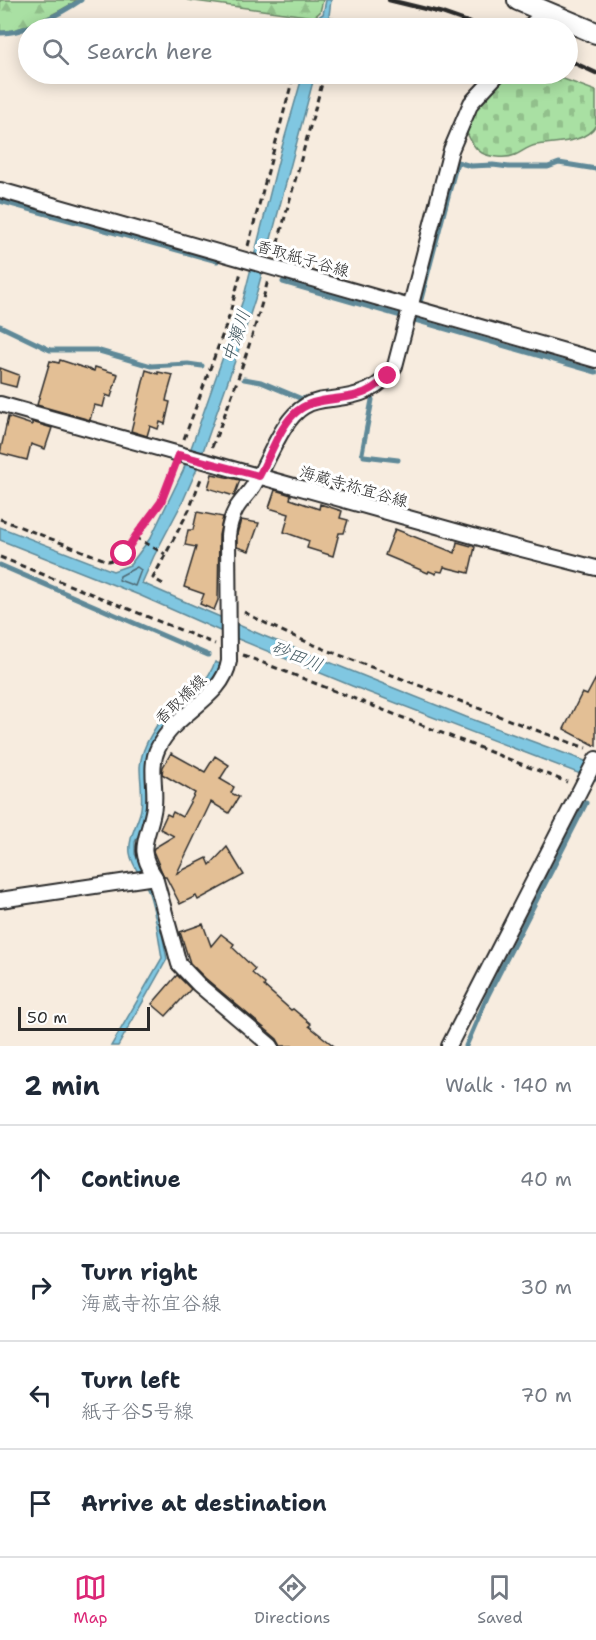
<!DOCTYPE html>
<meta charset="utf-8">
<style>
body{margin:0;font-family:"Shantell Sans","Klee One",sans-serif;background:#f2f2f3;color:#1f2937}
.scale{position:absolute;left:18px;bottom:15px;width:132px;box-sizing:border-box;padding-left:6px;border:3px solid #2b2b2b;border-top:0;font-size:16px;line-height:21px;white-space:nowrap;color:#2b2b2b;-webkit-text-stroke:4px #fff;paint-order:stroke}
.stop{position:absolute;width:18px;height:18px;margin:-14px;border:4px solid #db2777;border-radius:50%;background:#fff}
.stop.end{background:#db2777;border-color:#fff;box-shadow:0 2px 6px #0008}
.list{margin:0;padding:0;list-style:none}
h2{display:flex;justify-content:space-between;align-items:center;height:78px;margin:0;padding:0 24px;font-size:26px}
h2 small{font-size:20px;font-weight:400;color:#747a83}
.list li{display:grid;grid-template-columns:39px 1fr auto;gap:18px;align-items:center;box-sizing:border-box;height:108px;padding:0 24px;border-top:2px solid #e0e1e3}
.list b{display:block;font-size:22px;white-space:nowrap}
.list p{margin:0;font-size:20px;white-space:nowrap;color:#747a83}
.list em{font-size:20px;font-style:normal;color:#747a83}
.icon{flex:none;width:33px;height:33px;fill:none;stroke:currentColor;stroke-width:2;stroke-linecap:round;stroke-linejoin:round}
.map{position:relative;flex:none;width:596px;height:1046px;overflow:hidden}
.search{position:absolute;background:#fff;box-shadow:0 3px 15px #0003;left:18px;right:18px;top:18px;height:66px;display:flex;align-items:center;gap:15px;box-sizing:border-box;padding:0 21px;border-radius:33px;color:#747a83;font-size:22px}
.sheet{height:510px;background:#fff}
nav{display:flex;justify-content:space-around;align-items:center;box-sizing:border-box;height:84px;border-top:2px solid #e0e1e3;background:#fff;font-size:16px;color:#747a83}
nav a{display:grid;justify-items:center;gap:3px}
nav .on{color:#db2777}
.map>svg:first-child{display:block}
.forest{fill:url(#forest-firs);stroke:#6a8667;stroke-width:1.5}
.cemetery{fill:url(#cemetery-stones);stroke:#6a8667;stroke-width:1.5}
.water{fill:#80c7e1;stroke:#5e8998;stroke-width:1.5}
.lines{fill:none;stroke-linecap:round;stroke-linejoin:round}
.shore{stroke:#4d6974;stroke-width:1.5}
.stream{stroke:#5e8998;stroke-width:5}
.building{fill:#e3bf95;stroke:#2b2b2b;stroke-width:1.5}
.minor-casing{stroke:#2b2b2b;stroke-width:18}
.secondary-casing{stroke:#2b2b2b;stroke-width:24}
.path{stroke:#2b2b2b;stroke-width:3;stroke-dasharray:6 4.5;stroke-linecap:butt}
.minor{stroke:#fff;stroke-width:14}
.secondary{stroke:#fff;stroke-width:20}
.rail{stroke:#2b2b2b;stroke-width:4.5}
.route{stroke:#db2777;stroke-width:8}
.labels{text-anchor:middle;stroke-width:6;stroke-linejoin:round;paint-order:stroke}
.street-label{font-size:16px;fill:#2b2b2b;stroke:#fff}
.water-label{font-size:18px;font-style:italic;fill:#445a62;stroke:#fff}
</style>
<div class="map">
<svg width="596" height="1046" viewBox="0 0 596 1046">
<defs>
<pattern id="forest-firs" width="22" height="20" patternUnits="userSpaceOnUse" patternTransform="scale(1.5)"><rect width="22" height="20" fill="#a9e0a3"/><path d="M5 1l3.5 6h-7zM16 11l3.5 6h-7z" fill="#92c08c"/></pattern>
<pattern id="cemetery-stones" width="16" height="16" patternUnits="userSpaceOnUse" patternTransform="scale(1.5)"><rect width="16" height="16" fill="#a9e0a3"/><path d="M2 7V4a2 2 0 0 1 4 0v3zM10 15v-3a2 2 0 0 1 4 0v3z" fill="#92c08c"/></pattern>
</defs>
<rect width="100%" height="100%" fill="#f7ecdf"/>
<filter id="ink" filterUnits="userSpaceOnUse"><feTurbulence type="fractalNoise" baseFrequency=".0167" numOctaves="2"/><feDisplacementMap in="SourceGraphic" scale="12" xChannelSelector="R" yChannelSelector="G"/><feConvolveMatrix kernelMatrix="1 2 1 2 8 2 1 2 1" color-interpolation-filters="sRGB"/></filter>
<g filter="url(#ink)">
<g class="forest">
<path d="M 0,0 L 77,0 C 61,11 19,33 0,31 Z"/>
<path d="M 187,0 L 323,0 L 320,12 L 314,17 Z"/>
</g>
<path class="cemetery" d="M 504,74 L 550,74 L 596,91 L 596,125 C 585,144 555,142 536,145 C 527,147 522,152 515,155 C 506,159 490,157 482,153 C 474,149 470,139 466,131 L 474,108 Z"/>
<g class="water">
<path d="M 326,0 L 331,0 L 329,16 L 334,19 L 333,28 L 314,28 L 318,17 L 323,14 Z"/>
<path d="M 303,74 L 315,74 L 255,299 L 236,358 L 196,471 L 183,501 L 154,556 L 142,583 L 264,636 L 466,717 L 596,765 L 596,780 L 352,686 L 238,639 L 139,595 L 0,540 L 0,527 L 113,571 L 130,565 L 151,537 L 183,471 L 243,300 L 280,154 Z"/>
<path d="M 215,662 L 220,664 L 217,674 L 204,691 L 193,700 L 174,712 L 154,741 L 147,759 L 146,807 L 143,826 L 135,842 L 135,854 L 153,888 L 167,959 L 118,1046 L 111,1046 L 162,958 C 158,936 156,912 148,890 C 143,878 132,867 130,853 C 128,837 138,824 141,809 C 143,795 140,781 140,767 C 141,751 149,738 157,725 C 175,696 202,697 215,662 Z"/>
</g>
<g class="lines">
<path class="shore" d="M 137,567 L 141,570 L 135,586 L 119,580 L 120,576 Z"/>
<g class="stream">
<path d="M 0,33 C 23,34 62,13 81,0"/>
<path d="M 0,201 L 217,261"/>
<path d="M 283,282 L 596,372"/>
<path d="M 421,299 L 457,162 L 471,166 L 493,165 L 509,167 L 548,167 L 559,163 L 596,169"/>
<path d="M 0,326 L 50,350 L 96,350 L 151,366 L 188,364 L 202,366"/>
<path d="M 244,379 L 261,382 L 302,399 L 328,393"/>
<path d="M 362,453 L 372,400"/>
<path d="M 364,456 L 398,460"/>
<path d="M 0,565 L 208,655"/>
<path d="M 466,1046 L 488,995 L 586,803"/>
</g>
</g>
<g class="building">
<path d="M 60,360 L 94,371 L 95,367 L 118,374 L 111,397 L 106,395 L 103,407 L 94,405 L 90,420 L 37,405 L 50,361 L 59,363 Z"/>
<path d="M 0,368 L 19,375 L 16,387 L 0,383 Z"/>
<path d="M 146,370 L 158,374 L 158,372 L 173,375 L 167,396 L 166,401 L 170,402 L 165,424 L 160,422 L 158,429 L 150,426 L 147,436 L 131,431 Z"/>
<path d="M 8,417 L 32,425 L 32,422 L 52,428 L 45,449 L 31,444 L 27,460 L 0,453 Z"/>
<path d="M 212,474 L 240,480 L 234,496 L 208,488 Z"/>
<path d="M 275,490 L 291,495 L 290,499 L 319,509 L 320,504 L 342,511 L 340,518 L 348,520 L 344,533 L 339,533 L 333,556 L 307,548 L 309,541 L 284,532 L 289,514 L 269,508 Z"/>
<path d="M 197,512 L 223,517 L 219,535 L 218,600 L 214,610 L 200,604 L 204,594 L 184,587 L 196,547 L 185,545 L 188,530 L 193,530 Z"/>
<path d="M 241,520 L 259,523 L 249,551 L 237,547 L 237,534 Z"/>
<path d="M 395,529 L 455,553 L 457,542 L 475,547 L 469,573 L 444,567 L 442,572 L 437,571 L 436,574 L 429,571 L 428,573 L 385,555 Z"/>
<path d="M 596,678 L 596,746 L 564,729 L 582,693 L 587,695 Z"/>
<path d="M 171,753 L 205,772 L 215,756 L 229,765 L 220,779 L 234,787 L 231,793 L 239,797 L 229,813 L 211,802 L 177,873 L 207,858 L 210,865 L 227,847 L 244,875 L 198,900 L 196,896 L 180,904 L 166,877 L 164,877 L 153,851 L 154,848 L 174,836 L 160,829 L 167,814 L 171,816 L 173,812 L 182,817 L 195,793 L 162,774 L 163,767 Z"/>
<path d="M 203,924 L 211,946 L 221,934 L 234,944 L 232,947 L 255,969 L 252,973 L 265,984 L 264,986 L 291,1010 L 293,1009 L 311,1024 L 309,1026 L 334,1046 L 281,1046 L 277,1039 L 205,978 L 190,963 L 180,932 Z"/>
<path d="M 177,975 L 191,989 L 166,1016 L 152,1004 Z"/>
</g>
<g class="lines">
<defs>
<g id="minor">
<path d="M 528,28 L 534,22"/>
<path d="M 0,190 L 596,360"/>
<path d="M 0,404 L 498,543 L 596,568"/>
<path d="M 155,877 C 136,848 147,842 153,812 C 158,791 148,768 158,748 C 176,711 223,699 229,661 L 228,536 C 229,526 231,518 236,509 C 241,500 250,493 255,483 C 269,460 282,419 305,406 C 313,401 323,400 332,399 C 359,396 380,390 395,366 L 451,150 L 471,103 L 498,74"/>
<path d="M 0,900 L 155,877 L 179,964 L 199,985 L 271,1046"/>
<path d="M 449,1046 L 596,759"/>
</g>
<path id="secondary" d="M 518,0 L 596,33"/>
</defs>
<use href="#minor" class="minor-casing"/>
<use href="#secondary" class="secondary-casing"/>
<g class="path">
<path d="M 306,28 L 308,20"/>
<path d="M 248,246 L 294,74"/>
<path d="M 275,253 L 323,80"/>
<path d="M 184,439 L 228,320 L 241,272"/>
<path d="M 212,447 C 234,392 253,338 268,280"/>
<path d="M 0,519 L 108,561 L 117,559 L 124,554 L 135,537 L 161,502 L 174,468"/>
<path d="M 135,537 L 165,554"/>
<path d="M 0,557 L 215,644"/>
<path d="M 163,584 L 153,578 L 189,510 L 202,476"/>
<path d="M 244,612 C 295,640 351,659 405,680 C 466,703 525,727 586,748"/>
<path d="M 243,655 L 567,782"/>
</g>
<use href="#minor" class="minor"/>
<use href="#secondary" class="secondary"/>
<g class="rail">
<path d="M 389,0 L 442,13 L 485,28"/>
<path d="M 568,60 L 596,73"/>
</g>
</g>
</g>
<g class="lines" filter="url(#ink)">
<path class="route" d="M 124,554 L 135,537 L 161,502 L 179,455 L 259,476 C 269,458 279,429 293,415 C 310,397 335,401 357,395 C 370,392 379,385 388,376"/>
</g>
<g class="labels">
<g class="street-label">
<text transform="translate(303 258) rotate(16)" y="6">香取紙子谷線</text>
<text transform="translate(354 486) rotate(16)" y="6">海蔵寺祢宜谷線</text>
<text transform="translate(180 699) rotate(-44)" y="6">香取橋線</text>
</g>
<g class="water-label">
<text transform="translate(236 336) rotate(-72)" y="6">中瀬川</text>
<text transform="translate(297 656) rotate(22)" y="6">砂田川</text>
</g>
</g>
</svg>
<div class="scale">50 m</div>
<div class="stop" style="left:124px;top:554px"></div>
<div class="stop end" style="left:388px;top:376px"></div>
<div class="search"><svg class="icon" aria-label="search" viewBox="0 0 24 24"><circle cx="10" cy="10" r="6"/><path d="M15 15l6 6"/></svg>Search here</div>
</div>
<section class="sheet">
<h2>2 min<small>Walk · 140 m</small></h2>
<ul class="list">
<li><svg class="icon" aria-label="ahead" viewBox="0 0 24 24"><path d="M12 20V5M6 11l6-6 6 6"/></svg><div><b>Continue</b></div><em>40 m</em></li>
<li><svg class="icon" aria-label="right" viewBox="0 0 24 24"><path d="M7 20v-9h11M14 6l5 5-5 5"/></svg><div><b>Turn right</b><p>海蔵寺祢宜谷線</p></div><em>30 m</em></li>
<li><svg class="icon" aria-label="left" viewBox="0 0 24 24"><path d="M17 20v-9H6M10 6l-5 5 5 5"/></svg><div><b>Turn left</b><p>紙子谷5号線</p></div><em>70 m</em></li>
<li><svg class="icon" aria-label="arrive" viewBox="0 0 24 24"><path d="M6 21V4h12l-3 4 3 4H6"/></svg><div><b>Arrive at destination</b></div></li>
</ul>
</section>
<nav>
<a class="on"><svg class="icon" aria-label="map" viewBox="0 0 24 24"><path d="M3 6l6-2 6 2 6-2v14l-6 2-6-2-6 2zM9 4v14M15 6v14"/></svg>Map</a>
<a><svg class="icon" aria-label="directions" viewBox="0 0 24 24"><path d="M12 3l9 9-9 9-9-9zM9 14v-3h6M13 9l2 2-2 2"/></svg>Directions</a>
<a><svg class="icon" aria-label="saved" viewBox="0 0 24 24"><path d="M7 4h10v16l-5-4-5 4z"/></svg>Saved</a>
</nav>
